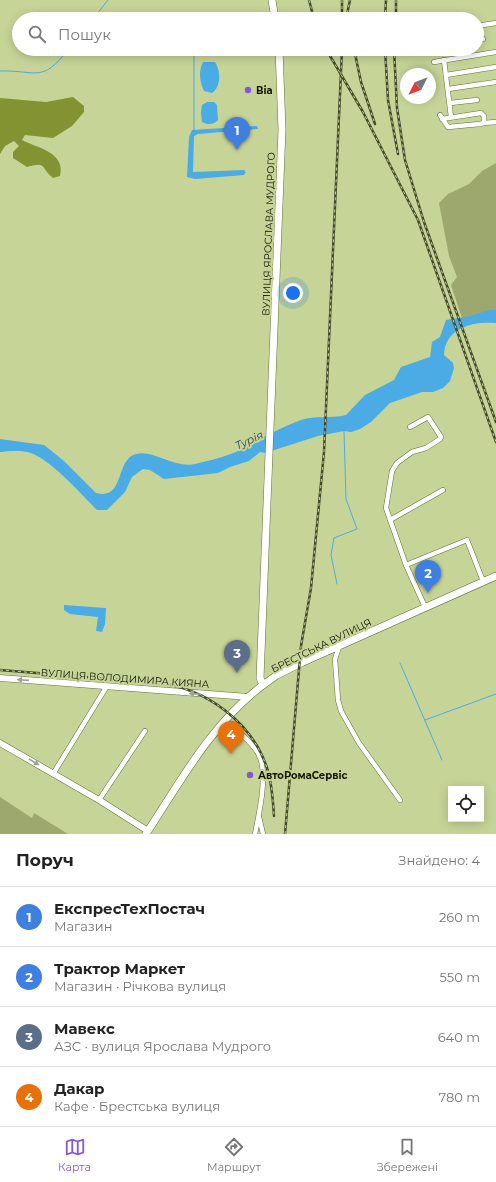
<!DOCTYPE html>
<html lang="uk">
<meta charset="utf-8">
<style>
body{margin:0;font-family:Montserrat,sans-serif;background:#f2f2f2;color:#222}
.controls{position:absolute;right:12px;bottom:12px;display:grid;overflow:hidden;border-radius:0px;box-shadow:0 2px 10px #0003}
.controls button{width:36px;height:36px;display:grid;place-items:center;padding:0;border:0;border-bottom:1px solid #e0e0e0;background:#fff;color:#222;font:20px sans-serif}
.compass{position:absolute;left:400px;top:68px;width:36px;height:36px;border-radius:50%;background:#fff;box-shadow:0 2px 10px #0003;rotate:228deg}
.you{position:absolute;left:293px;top:293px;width:14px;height:14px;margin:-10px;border:3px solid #fff;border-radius:50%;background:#1a73e8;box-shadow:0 0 0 6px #1a73e833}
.badge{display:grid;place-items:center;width:26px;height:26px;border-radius:50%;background:#8659d2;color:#fff;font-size:13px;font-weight:700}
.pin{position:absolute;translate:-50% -33px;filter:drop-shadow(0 1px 2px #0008)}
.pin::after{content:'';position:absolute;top:21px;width:14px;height:12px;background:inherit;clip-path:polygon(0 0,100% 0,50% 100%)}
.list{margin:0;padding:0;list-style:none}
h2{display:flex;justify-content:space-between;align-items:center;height:52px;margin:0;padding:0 16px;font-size:17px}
h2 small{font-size:13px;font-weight:400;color:#767676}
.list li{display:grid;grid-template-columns:26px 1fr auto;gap:12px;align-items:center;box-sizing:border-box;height:60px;padding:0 16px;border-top:1px solid #e0e0e0}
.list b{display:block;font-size:15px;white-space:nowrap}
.list p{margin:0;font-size:13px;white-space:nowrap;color:#767676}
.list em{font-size:13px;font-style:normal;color:#767676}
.icon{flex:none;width:22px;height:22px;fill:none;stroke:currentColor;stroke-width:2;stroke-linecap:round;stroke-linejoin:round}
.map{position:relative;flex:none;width:496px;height:834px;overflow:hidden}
.search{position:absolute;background:#fff;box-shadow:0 2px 10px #0003;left:12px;right:12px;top:12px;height:44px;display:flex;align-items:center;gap:10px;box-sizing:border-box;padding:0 14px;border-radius:22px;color:#767676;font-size:15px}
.sheet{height:292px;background:#fff}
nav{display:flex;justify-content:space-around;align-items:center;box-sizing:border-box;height:56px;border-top:1px solid #e0e0e0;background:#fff;font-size:11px;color:#767676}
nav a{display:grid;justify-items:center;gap:2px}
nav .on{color:#8659d2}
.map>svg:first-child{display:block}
.green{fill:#9ca86d}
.forest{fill:#839332}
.water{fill:#4babe4}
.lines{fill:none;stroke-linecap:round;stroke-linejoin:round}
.stream{stroke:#4babe4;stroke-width:1}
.minor-casing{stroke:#646e36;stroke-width:5.5}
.secondary-casing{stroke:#646e36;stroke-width:7}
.primary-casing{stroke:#646e36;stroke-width:8}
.trunk-casing{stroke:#646e36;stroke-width:8}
.minor{stroke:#fff;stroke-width:4.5}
.secondary{stroke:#fff;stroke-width:6}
.primary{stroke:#fff;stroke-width:7}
.trunk{stroke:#fff;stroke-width:7}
.rail-casing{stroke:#43492b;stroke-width:2.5}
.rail{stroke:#c7d498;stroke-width:1;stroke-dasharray:3;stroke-linecap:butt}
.oneway{fill:#9fa199}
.poi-dot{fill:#8659d2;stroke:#c7d498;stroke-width:1.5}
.labels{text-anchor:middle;stroke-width:4;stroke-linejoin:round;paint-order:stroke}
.poi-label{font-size:10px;font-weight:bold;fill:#101401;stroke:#c7d498;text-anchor:start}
.street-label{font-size:10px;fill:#101401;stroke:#c7d498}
.water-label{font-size:11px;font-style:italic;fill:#163f56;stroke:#c7d498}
</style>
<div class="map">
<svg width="496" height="834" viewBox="0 0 496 834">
<rect width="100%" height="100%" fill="#c7d498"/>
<g class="green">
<path d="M 496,163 L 496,310 L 462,318 L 451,285 L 457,277 L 449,256 L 439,203 L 448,194 L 469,184 L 482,171 Z"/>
<path d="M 0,797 L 32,818 L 34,813 L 68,834 L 0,834 Z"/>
</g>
<path class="forest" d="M 73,97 L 84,106 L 84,112 L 72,126 L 53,138 L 25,135 L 22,140 C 37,148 66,152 60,176 L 53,178 C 40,167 47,161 27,167 L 13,158 L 13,152 L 19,146 L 14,141 L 5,146 L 0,154 L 0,98 L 46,102 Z"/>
<g class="water">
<path d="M 203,62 L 215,62 C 221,71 221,87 212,93 L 204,91 C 200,83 198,71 203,62 Z"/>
<path d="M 207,102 L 214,102 L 217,105 L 218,120 C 214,125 207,125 202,122 L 201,113 L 202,105 Z"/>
<path d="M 257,126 L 258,129 L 198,134 L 194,136 L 193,172 L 244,170 L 246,172 L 244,175 L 195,179 L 187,177 L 189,137 L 192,130 Z"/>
<path d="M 490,310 L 496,310 L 496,323 C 474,321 445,327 444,355 L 453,363 L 454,368 L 450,381 L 443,388 L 433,392 L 422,392 L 390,403 L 371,422 L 360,429 L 351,432 L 344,431 L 318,436 L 265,453 L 260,452 L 249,461 L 230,467 L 218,473 L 164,479 L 150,470 L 143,469 L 132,477 L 125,492 L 107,510 L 97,510 C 81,494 52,461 31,453 C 22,450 10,451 0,452 L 0,439 L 44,445 L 64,461 L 96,493 C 125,501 115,459 136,454 C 152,449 176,469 195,464 C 208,461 224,457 236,452 C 242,450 248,445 254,442 C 269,434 285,426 301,420 C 316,415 330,419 346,415 L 365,395 L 394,380 L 401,367 L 430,357 L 432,342 L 440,337 L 446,320 L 470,316 Z"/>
<path d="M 64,605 L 106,608 L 105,624 L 102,632 L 96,631 L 98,617 L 70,614 L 64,610 Z"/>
</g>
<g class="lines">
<g class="stream">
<path d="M 93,19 L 108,0"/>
<path d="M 194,52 L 194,130"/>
<path d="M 0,71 C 38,70 41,84 69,49"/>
<path d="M 337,584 L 331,555 L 334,538 L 357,529 L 346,499 L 344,431"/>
<path d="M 400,663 L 442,760"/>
<path d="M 425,720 L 496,694"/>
</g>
<defs>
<g id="minor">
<path d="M 477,26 L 496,23"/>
<path d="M 477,40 L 483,39"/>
<path d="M 444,60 L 451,117"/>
<path d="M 434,62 L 496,52"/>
<path d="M 446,75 L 496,67"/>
<path d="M 448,89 L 496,82"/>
<path d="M 450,103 L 477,100"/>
<path d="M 440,115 L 448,127 L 480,124 L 484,123 L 484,116 L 481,113 L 442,119"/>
<path d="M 484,123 L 496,122"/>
<path d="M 410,427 L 428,417 L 441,437 L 440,439 L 426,448 L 412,452 L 397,463 L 392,471 L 386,508 L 406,565 L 425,607"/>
<path d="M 390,520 L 443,490"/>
<path d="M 406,565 L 467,540 L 483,581"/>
<path d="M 339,647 L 335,659 L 338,700 L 341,711 L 359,743 L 400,800"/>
<path d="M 224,721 C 236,730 250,740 258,753 C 269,771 259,814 255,834"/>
<path d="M 53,774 L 107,686"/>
<path d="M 99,800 L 145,731"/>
<path d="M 259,817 L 263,834"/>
</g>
<g id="secondary">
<path d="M 0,678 L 248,697"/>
<path d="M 0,743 L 99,800 L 148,831"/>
</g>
<path id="primary" d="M 263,685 L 277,675 L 303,662 L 496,576"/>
<g id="trunk">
<path d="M 272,0 L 275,19"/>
<path d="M 146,834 C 180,782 212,723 263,685 L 260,678 L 282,130 L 279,49"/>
</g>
</defs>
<use href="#minor" class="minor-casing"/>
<use href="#secondary" class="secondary-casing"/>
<use href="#primary" class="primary-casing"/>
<use href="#trunk" class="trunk-casing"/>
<use href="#minor" class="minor"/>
<use href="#secondary" class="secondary"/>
<use href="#primary" class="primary"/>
<use href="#trunk" class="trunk"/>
<defs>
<g id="rail">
<path d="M 309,0 L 314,19"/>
<path d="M 342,0 L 342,19"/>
<path d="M 396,0 L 396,19"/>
<path d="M 346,19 L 350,0"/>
<path d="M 385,19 L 386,0"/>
<path d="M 326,49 L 363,112 L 418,220 L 496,442"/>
<path d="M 354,49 L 361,82 L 375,124"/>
<path d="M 385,49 L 388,100 L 398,154"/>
<path d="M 394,49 L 397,108 L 405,160 L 424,222 L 496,422"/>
<path d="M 0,670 L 160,683 C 206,689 252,722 267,768 C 272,783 273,800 274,816"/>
<path d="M 285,834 L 301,646 L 311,588 L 324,452 L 342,49"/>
</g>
</defs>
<use href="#rail" class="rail-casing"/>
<use href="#rail" class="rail"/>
</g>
<defs><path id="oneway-solid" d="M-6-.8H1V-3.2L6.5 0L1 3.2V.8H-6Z"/></defs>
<g class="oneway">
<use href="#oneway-solid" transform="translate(23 680) rotate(-176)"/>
<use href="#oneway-solid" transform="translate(195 694) rotate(-175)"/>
<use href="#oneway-solid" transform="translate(34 762) rotate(30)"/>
</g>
<g class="poi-dot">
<circle cx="248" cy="90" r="4"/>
<circle cx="250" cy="775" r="4"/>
</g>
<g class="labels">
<g class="poi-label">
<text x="256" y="94">Віа</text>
<text x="258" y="779">АвтоРомаСервіс</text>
</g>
<g class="street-label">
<text transform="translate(268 234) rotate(-88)" y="4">ВУЛИЦЯ ЯРОСЛАВА МУДРОГО</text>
<text transform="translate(321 645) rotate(-26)" y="4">БРЕСТСЬКА ВУЛИЦЯ</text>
<text transform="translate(125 678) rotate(4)" y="4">ВУЛИЦЯ ВОЛОДИМИРА КИЯНА</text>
</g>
<g class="water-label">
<text transform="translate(249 440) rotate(-24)" y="4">Турія</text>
</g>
</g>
</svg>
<div class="controls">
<button><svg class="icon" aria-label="locate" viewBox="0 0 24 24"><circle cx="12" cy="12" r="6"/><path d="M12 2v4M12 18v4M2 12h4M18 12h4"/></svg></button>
</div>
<svg class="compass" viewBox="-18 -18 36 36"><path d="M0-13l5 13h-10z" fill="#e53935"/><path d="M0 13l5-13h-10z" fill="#767676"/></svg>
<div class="you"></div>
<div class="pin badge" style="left:237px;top:150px;background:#3f7fe0">1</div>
<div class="pin badge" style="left:428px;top:593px;background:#3f7fe0">2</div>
<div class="pin badge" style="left:237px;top:673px;background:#5c6f8a">3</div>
<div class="pin badge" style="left:231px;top:754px;background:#e8710a">4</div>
<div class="search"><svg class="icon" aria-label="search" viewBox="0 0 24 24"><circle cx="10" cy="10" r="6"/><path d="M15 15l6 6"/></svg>Пошук</div>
</div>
<section class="sheet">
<h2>Поруч<small>Знайдено: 4</small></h2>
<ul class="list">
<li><span class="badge" style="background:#3f7fe0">1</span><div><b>ЕкспресТехПостач</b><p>Магазин</p></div><em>260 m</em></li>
<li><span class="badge" style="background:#3f7fe0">2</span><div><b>Трактор Маркет</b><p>Магазин · Річкова вулиця</p></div><em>550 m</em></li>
<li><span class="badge" style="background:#5c6f8a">3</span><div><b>Мавекс</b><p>АЗС · вулиця Ярослава Мудрого</p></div><em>640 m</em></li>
<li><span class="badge" style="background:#e8710a">4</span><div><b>Дакар</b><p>Кафе · Брестська вулиця</p></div><em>780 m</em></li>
</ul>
</section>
<nav>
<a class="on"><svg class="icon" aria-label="map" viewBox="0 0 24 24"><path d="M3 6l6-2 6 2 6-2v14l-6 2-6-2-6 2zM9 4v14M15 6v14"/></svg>Карта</a>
<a><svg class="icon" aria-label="directions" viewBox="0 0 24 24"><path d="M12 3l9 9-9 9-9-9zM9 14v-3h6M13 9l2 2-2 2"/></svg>Маршрут</a>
<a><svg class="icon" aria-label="saved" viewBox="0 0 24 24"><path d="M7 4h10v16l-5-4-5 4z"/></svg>Збережені</a>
</nav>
